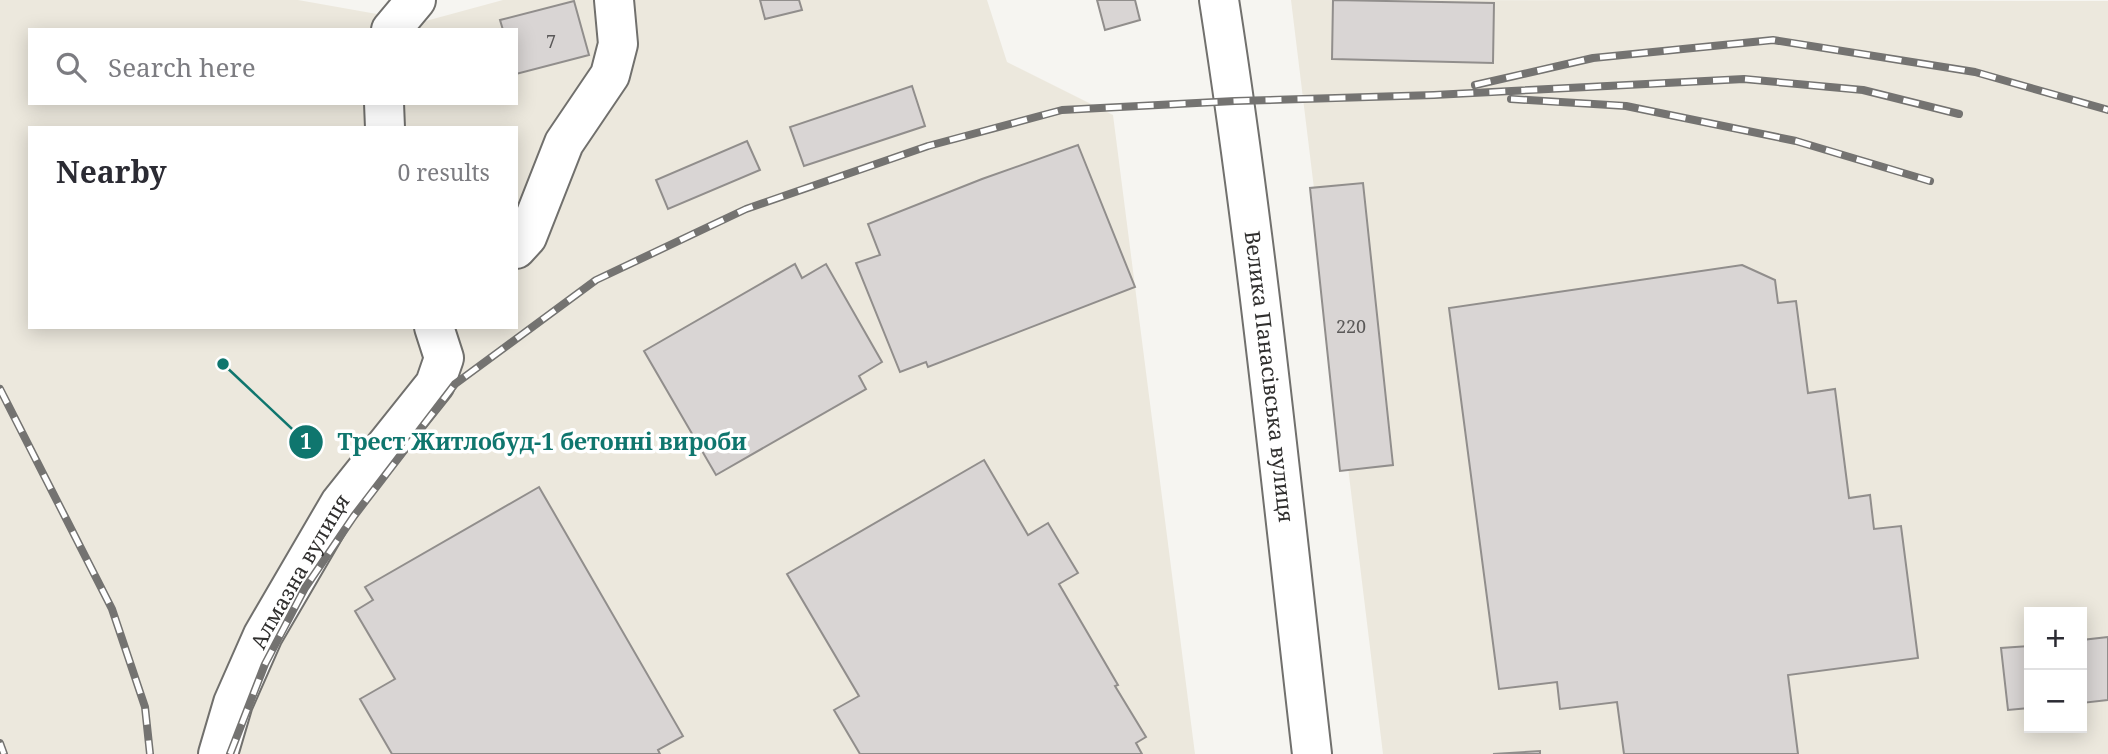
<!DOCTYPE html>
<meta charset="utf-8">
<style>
body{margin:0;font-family:"Noto Serif",serif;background:#f2f2f3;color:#2b2b33}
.controls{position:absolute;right:21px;bottom:21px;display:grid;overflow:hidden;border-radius:0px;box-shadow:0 4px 18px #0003}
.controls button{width:63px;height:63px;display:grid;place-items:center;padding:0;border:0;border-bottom:2px solid #e1e1e2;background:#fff;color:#2b2b33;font:35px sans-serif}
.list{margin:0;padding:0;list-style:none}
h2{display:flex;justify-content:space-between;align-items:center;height:91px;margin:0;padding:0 28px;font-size:30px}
h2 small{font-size:23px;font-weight:400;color:#7c7c81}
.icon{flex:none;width:38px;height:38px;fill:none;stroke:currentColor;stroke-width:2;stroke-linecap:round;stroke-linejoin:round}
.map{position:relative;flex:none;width:2108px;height:754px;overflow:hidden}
.search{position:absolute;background:#fff;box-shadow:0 4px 18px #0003;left:28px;top:28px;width:490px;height:77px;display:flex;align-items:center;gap:18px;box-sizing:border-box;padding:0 24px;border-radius:0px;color:#7c7c81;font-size:26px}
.panel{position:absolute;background:#fff;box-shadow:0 4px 18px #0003;left:28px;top:126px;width:490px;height:203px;border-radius:0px}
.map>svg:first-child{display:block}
.built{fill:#ece8dd;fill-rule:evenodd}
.building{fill:#d9d5d4;stroke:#918e8c;stroke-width:2}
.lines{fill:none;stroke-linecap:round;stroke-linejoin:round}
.minor-casing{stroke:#71706d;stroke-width:42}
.minor{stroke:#fff;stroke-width:38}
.rail-casing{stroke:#747371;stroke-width:8}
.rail{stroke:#fff;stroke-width:5;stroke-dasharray:16;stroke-linecap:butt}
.labels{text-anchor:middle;stroke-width:7;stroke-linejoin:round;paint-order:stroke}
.number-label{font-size:18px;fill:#5a5858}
.street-label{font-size:21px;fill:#302f2e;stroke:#fff}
.leader{fill:none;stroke:#0f766e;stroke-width:2.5}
.callout-dot{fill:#0f766e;stroke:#fff;stroke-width:2.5}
.mark-label{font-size:21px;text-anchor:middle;font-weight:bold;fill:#fff}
.callout-label{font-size:23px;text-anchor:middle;font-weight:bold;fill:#0f766e;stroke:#fff;stroke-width:7;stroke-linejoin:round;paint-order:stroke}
</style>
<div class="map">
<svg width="2108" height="754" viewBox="0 0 2108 754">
<rect width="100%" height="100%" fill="#f6f5f1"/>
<g class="built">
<path d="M 0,0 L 298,0 L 422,22 L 503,0 L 987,0 L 1007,62 L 1113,115 L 1195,754 L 0,754 ZM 30,30 L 516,30 L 516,103 L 30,103 ZM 30,128 L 516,128 L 516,327 L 30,327 Z"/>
<path d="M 1291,0 L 2108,1 L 2108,754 L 1383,754 ZM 2029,612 L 2082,612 L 2082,728 L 2029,728 Z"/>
</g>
<g class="building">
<path d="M 760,0 L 799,0 L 802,10 L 765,19 Z"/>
<path d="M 1097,0 L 1135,0 L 1140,20 L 1105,30 Z"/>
<path d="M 1333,0 L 1494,3 L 1493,63 L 1332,59 Z"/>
<path d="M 574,1 L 589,55 L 516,74 L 516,30 L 503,30 L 500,20 Z"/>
<path d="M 912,86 L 925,126 L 804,166 L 790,127 Z"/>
<path d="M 747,141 L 760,170 L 668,209 L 656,180 Z"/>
<path d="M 1078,145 L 1135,287 L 928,367 L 926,362 L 900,372 L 856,263 L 880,255 L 868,224 L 982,179 Z"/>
<path d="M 1363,183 L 1393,465 L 1340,471 L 1310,188 Z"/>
<path d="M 795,264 L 802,278 L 826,264 L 882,362 L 859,376 L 866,389 L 716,475 L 644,351 Z"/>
<path d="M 1742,265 L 1775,280 L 1778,303 L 1796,301 L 1808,393 L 1835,389 L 1849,498 L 1870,495 L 1874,529 L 1901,526 L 1918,658 L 1788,675 L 1798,754 L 1624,754 L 1617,702 L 1560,709 L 1557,682 L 1499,689 L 1449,308 Z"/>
<path d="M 984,460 L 1028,535 L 1048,523 L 1078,573 L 1059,584 L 1118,685 L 1115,686 L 1146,737 L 1136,743 L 1142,754 L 860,754 L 834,710 L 859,696 L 787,574 Z"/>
<path d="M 539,487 L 683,736 L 658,750 L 660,754 L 392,754 L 360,699 L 395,679 L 355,611 L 373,600 L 365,587 Z"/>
<path d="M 2108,637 L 2108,700 L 2082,703 L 2082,640 Z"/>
<path d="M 2029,646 L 2029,708 L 2008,710 L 2001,648 Z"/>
<path d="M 1540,751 L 1540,754 L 1493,754 Z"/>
</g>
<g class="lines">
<defs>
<g id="minor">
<path id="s1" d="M 1219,0 C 1258,250 1283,502 1312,754"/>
<path d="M 391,30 L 416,0"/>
<path d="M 384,103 L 385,128"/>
<path d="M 516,249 L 527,237 L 564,143 L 610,75 L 618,44 L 614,0"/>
<path id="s2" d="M 218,754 L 233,703 L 263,635 L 340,503 L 435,384 L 444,358 L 434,327"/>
</g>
</defs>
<use href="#minor" class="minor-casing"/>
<use href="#minor" class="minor"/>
<defs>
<g id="rail">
<path d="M 1475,85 L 1593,58 L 1773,40 L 1975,72 L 2108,110"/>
<path d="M 1511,99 L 1626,106 L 1796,141 L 1930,181"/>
<path d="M 0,389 L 112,609 L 145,707 L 150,754"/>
<path d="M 0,743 L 4,754"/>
<path d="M 230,754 L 265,664 L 305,588 L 354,516 L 455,384 L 596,280 L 746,209 L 928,146 L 1062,110 L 1235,101 L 1434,95 L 1744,79 L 1863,90 L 1959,114"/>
</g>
</defs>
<use href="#rail" class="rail-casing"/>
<use href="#rail" class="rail"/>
</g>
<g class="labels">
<g class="number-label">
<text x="551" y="48">7</text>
<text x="1351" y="333">220</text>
</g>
<g class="street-label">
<text dy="7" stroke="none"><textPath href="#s1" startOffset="380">Велика Панасівська вулиця</textPath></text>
<text dy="7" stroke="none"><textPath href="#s2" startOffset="201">Алмазна вулиця</textPath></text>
</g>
</g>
<path class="leader" d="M223 364L306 442"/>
<g class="callout-dot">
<circle cx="223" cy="364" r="7"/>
<circle cx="306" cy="442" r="18"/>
</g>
<g class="mark-label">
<text x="306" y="449">1</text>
</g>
<g class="callout-label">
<text x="542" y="450">Трест Житлобуд-1 бетонні вироби</text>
</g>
</svg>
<div class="controls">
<button>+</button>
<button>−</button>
</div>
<div class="search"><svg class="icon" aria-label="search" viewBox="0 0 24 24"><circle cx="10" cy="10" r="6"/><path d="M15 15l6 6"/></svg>Search here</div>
<section class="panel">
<h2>Nearby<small>0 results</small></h2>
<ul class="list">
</ul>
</section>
</div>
